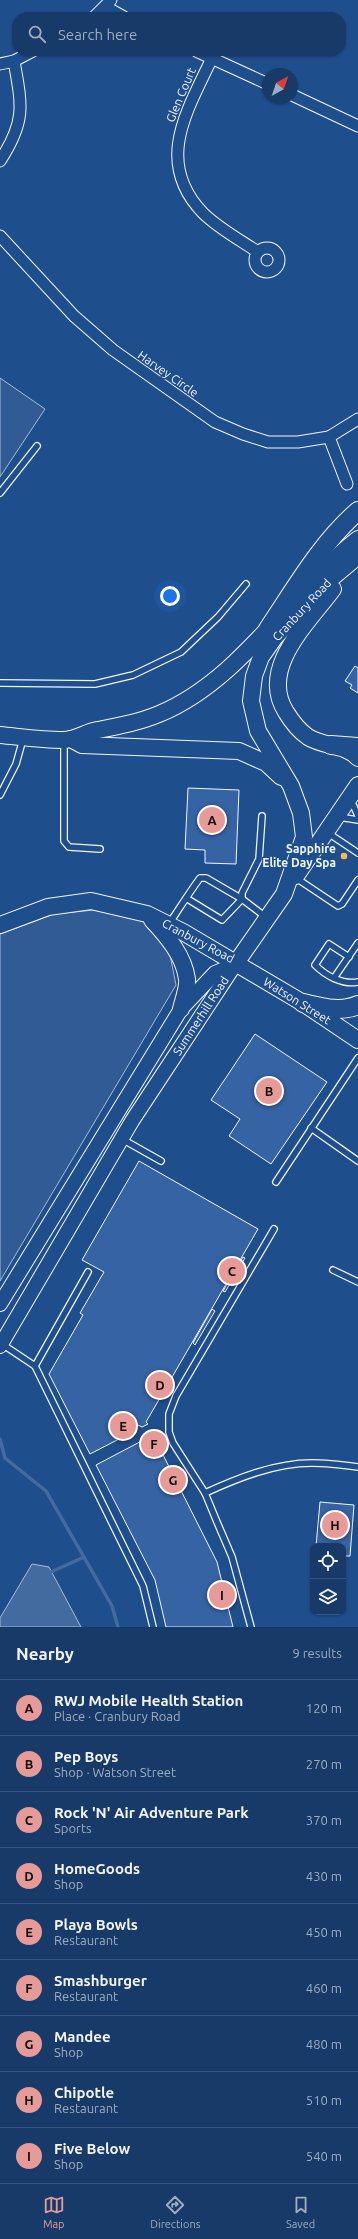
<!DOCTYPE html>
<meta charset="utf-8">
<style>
body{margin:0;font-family:Ubuntu,sans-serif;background:#20416f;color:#f1f3f6}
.controls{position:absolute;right:12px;bottom:12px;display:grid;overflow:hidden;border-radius:8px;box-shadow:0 1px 3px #0004}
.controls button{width:36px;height:36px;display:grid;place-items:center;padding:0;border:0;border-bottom:1px solid #36547d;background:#173a69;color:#f1f3f6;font:20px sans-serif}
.compass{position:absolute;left:262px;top:68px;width:36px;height:36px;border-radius:50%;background:#173a69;box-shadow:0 1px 3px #0004;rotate:40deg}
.you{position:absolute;left:170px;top:596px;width:14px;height:14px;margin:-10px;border:3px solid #fff;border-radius:50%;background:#1a73e8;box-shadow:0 0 0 6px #1a73e833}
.badge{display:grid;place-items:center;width:26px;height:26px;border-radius:50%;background:#e69b98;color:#111;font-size:13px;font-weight:700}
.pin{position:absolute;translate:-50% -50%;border:2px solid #fff;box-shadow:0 1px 4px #0006}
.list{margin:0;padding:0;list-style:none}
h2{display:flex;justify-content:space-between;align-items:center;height:52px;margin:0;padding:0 16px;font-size:17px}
h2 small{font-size:13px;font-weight:400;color:#9eadc0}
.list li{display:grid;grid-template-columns:26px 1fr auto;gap:12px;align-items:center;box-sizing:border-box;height:56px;padding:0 16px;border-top:1px solid #36547d}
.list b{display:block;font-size:15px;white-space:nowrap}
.list p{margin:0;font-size:13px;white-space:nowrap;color:#9eadc0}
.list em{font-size:13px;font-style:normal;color:#9eadc0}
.icon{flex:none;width:22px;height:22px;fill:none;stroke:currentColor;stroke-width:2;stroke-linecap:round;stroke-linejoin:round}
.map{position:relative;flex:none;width:358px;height:1627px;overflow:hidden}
.search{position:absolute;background:#173a69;box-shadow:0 1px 3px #0004;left:12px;right:12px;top:12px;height:44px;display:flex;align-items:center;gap:10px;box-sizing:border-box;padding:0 14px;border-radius:16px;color:#9eadc0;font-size:15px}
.sheet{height:556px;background:#173a69}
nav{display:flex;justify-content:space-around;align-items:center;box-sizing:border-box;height:56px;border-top:1px solid #36547d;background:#173a69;font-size:11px;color:#9eadc0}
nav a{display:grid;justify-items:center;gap:2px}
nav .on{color:#e69b98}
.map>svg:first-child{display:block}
.green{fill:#305b95;stroke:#a8bbd7}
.water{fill:#446ba0;stroke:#a8bbd7}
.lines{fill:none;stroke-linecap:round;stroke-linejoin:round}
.stream{stroke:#446ba0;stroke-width:3.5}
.building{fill:#3563a3;stroke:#f2f6ff}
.service-casing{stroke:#f2f6ff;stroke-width:8}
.minor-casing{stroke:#f2f6ff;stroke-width:13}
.tertiary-casing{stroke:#f2f6ff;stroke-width:16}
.secondary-casing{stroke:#f2f6ff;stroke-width:18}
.trunk-casing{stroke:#f2f6ff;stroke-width:20}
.service{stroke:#1f4e8c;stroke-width:5.5}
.minor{stroke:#1f4e8c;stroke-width:11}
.tertiary{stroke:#1f4e8c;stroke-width:14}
.secondary{stroke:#1f4e8c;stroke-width:16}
.trunk{stroke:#1f4e8c;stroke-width:18}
.poi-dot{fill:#ffb74d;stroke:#1f4e8c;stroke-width:1.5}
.labels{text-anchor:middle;stroke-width:3;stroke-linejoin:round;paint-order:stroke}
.street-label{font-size:12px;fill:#f2f6ff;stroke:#1f4e8c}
.poi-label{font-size:12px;font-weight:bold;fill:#f2f6ff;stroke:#1f4e8c;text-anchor:end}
</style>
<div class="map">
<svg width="358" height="1627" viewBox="0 0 358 1627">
<rect width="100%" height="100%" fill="#1f4e8c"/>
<g class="green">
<path d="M 0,378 L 45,409 L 0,477 Z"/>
<path d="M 94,910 L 145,920 L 170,955 L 176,985 L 0,1281 L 0,934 L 54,914 Z"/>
</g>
<path class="water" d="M 32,1564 L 49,1567 L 81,1627 L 0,1627 L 0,1618 Z"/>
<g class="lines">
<g class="stream">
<path d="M 0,1439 L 5,1458 L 46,1491 L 112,1606 L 118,1627"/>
<path d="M 51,1572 L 84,1557"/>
</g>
</g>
<g class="building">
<path d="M 355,666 L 358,668 L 358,693 L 350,688 L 352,685 L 345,681 Z"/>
<path d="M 188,788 L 239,790 L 236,864 L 205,863 L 205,850 L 185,849 Z"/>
<path d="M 255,1034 L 327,1082 L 271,1164 L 229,1136 L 240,1119 L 211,1100 Z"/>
<path d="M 139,1161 L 258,1229 L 146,1422 L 148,1424 L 142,1427 L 130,1421 L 119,1439 L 90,1454 L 49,1374 L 83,1315 L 80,1313 L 104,1272 L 82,1260 Z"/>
<path d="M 243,1257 L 245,1258 L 225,1292 L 223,1291 Z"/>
<path d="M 212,1309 L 215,1311 L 195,1345 L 193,1343 Z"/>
<path d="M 153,1435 L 217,1562 L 233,1627 L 166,1627 L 155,1580 L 96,1465 Z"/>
<path d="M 320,1502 L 354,1505 L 350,1556 L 343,1556 L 343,1546 L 316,1546 Z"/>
</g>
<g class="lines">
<defs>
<g id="service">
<path d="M 0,493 L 37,446"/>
<path d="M 0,683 L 95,684 L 133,675 L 181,652 L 218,617 L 246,584"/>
<path d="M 64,740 L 64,841 L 69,847 L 100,849"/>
<path d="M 0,795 L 16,764 L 23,739"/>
<path d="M 351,800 L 358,816"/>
<path d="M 262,816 L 259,859 L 242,893 L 242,899 L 267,918"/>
<path d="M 339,817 L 358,820"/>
<path d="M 328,833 L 358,853"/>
<path d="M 296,878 L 338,906 L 342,904 L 358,880"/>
<path d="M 169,924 C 179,909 189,893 200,878 L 206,878 L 242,899 L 222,920 L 186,898"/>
<path d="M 349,957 L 329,944 L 315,965 C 326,976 343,985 358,982"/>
<path d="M 334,978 L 358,943"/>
<path d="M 311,1128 L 358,1161"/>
<path d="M 122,1139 L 161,1161"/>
<path d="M 276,1182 L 358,1058"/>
<path d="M 333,1270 L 358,1282"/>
<path d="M 2,1344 L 35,1366 L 143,1586 L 153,1627"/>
<path d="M 35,1366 L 88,1272"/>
<path d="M 205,1493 C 238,1478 275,1463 312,1463 C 327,1463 343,1465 358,1467"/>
<path d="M 251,1627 L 232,1557 L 217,1522 L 205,1493 L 173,1443 L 169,1432 L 169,1414 L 176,1396 L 274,1229"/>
</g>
<g id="minor">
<path d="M 106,7 L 124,17"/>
<path d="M 94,17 L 111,0"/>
<path d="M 196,51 L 268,84"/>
<path d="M 212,58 C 187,111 154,162 203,213 C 218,228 240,240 258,252"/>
<path d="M 0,64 L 14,61 L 33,51"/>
<path d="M 292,95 L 358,126"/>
<path d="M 0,161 C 26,121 22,106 14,61"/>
<path d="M 0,236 L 74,316 L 113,350 L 215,422 L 243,434 L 268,442 L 298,442 L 329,437 L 358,419"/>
<circle cx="267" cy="260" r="12"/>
<path d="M 329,437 L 347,484"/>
</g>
<g id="tertiary">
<path d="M 0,1304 L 181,1009 L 215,973 L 236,964"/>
<path d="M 0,1346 L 132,1121 L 236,963"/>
</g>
<g id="secondary">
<path d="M 333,589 C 309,622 258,668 286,712 C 292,722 298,730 308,737 C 324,747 345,744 358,758"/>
<path d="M 0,735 C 21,737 42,740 63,740 C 75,740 86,732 98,730 C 119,726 140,722 159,714 C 241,680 290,592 358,539"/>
<path d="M 71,739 L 82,745 L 239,751 L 266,763 L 281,777"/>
<path d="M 296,876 L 358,785"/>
<path d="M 152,920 C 167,936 184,956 187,979 C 188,988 183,1000 181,1009"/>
<path d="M 0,925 L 48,907 L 91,901 L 147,914 L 183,932 L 303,1003 L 358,1040"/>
<path d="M 236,963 L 284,894 L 304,837 L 301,813 L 291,786 L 258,731 L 251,701 L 254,676 L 261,657 L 275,637 L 334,576 L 358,556"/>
</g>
<g id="trunk">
<path d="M 268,629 C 295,589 321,543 358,511"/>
<path d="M 331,745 L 358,747"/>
<path d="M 303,1003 C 321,1007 340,1013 358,1005"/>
</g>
</defs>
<use href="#service" class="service-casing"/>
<use href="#minor" class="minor-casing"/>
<use href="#tertiary" class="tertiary-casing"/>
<use href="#secondary" class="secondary-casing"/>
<use href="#trunk" class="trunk-casing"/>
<use href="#service" class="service"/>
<use href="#minor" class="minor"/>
<use href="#tertiary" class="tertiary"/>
<use href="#secondary" class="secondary"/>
<use href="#trunk" class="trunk"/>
</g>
<circle class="poi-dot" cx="344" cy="856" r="4"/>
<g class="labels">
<g class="street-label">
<text transform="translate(181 95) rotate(-67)" y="4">Glen Court</text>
<text transform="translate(168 374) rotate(35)" y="4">Harvey Circle</text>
<text transform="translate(302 610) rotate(-47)" y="4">Cranbury Road</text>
<text transform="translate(198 941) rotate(28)" y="4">Cranbury Road</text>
<text transform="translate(297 1001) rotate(32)" y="4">Watson Street</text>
<text transform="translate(201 1016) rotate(-57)" y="4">Summerhill Road</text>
</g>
<g class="poi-label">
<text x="336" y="853">Sapphire<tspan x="336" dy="14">Elite Day Spa</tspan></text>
</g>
</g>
</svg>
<div class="controls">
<button><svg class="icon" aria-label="locate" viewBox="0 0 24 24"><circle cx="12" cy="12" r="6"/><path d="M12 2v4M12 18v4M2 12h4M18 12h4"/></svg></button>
<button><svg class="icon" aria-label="layers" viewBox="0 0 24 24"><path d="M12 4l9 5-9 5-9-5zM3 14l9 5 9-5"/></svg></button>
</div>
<svg class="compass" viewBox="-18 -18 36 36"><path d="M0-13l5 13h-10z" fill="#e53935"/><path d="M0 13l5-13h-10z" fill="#9eadc0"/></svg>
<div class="you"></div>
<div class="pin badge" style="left:212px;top:820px">A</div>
<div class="pin badge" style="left:269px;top:1091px">B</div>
<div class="pin badge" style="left:232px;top:1271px">C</div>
<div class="pin badge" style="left:160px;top:1385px">D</div>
<div class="pin badge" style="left:123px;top:1426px">E</div>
<div class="pin badge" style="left:154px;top:1444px">F</div>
<div class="pin badge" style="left:173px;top:1480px">G</div>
<div class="pin badge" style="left:335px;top:1525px">H</div>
<div class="pin badge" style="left:222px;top:1595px">I</div>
<div class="search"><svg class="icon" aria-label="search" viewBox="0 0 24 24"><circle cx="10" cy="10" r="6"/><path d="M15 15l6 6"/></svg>Search here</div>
</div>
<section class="sheet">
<h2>Nearby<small>9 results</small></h2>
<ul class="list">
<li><span class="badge">A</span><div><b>RWJ Mobile Health Station</b><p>Place · Cranbury Road</p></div><em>120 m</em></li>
<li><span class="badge">B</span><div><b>Pep Boys</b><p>Shop · Watson Street</p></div><em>270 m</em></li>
<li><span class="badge">C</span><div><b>Rock 'N' Air Adventure Park</b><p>Sports</p></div><em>370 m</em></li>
<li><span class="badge">D</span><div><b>HomeGoods</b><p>Shop</p></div><em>430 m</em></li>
<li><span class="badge">E</span><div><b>Playa Bowls</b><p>Restaurant</p></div><em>450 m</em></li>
<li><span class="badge">F</span><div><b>Smashburger</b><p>Restaurant</p></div><em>460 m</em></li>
<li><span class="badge">G</span><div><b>Mandee</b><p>Shop</p></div><em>480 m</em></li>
<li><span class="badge">H</span><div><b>Chipotle</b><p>Restaurant</p></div><em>510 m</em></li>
<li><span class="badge">I</span><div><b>Five Below</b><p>Shop</p></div><em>540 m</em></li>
</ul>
</section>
<nav>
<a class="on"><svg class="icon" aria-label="map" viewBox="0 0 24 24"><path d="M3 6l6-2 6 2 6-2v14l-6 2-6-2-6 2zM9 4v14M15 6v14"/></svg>Map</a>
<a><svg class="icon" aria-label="directions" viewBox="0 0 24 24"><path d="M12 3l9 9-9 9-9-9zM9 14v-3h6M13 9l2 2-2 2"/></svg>Directions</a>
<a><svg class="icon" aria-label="saved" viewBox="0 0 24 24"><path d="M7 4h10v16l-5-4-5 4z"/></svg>Saved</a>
</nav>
